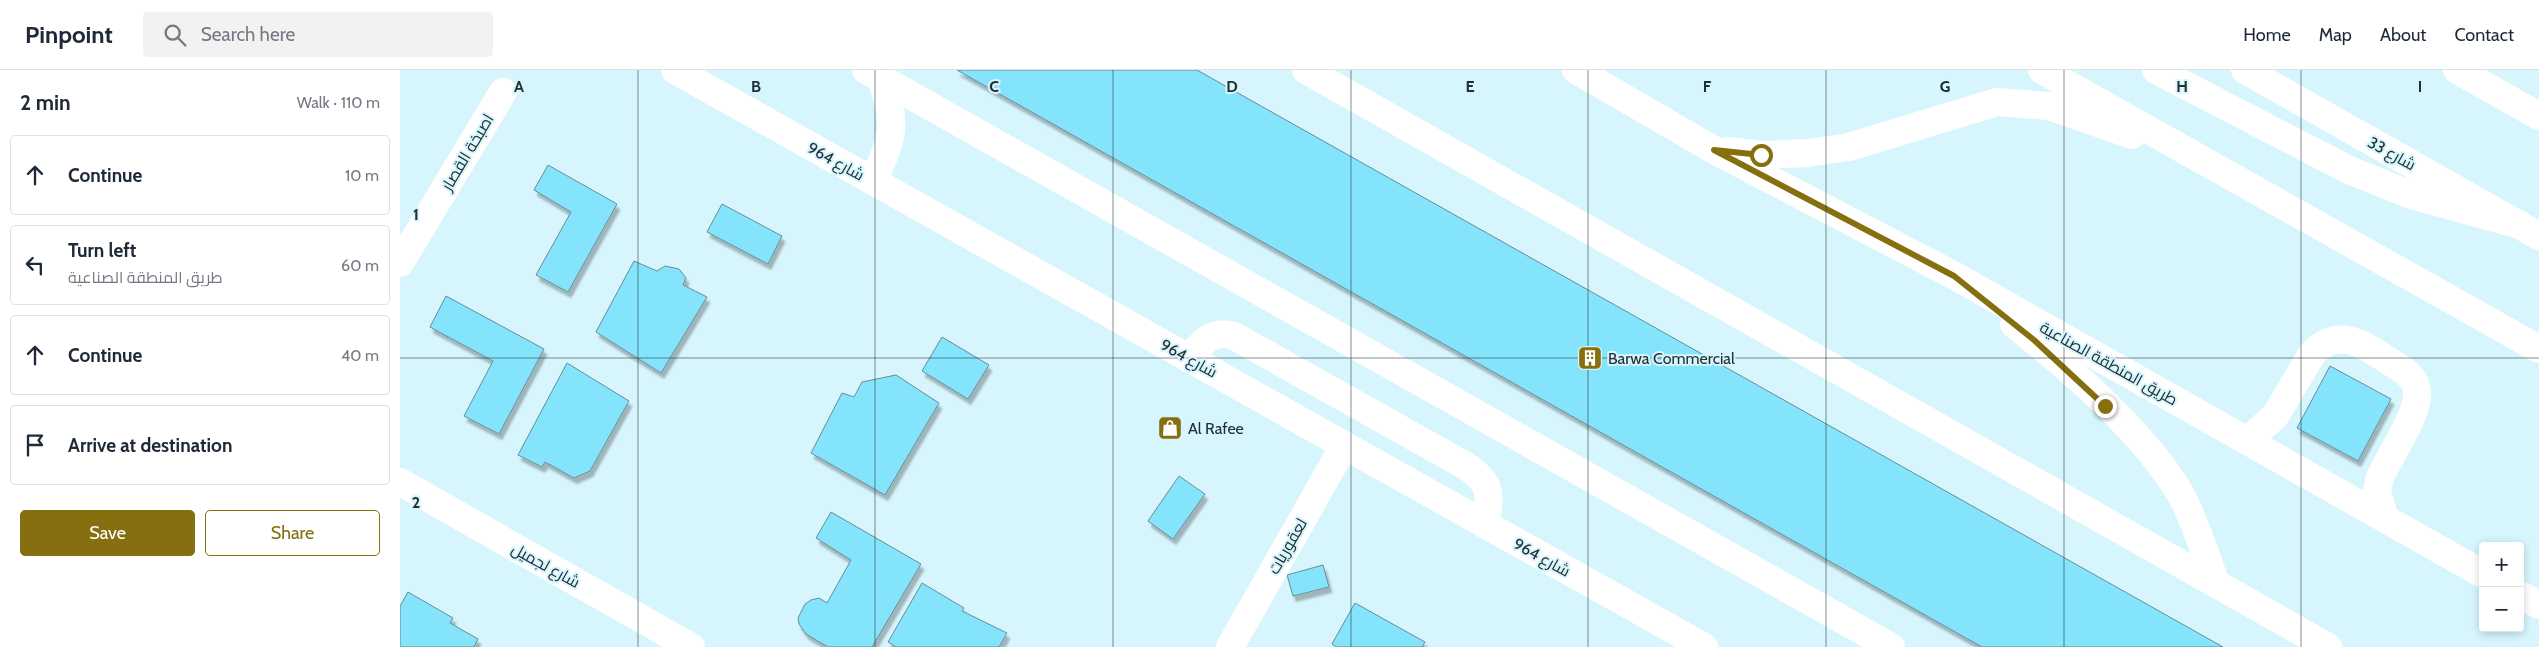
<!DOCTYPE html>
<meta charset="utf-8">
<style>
body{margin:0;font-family:Cabin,Cairo,sans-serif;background:#f2f2f3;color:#1f2937}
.controls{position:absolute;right:15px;bottom:15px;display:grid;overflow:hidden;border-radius:5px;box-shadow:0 2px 8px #0003}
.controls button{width:45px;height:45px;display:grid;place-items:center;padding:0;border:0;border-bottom:1px solid #e0e1e3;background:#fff;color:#1f2937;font:25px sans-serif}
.stop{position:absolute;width:15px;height:15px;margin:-11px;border:4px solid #866f0f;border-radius:50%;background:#fff}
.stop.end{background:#866f0f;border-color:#fff;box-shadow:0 1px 5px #0008}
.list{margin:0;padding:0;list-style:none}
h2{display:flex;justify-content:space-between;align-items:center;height:65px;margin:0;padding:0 20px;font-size:21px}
h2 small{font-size:16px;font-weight:400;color:#747a83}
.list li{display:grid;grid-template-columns:32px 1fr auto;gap:15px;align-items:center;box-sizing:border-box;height:80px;margin:0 10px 10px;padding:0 10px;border:1px solid #e0e1e3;border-radius:5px}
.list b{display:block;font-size:19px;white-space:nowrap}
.list p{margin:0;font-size:16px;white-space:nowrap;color:#747a83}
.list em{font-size:16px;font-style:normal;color:#747a83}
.actions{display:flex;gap:10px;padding:15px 20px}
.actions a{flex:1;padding:11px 0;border:1px solid #866f0f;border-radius:5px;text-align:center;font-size:18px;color:#866f0f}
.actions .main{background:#866f0f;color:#fff}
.icon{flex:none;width:28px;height:28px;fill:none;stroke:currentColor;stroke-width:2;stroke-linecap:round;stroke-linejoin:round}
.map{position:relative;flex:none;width:2139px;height:577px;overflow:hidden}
header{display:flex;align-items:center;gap:30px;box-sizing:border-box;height:70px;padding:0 25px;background:#fff;border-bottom:1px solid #e0e1e3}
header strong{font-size:24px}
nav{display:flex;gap:28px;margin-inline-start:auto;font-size:18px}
.search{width:350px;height:45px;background:#f2f2f3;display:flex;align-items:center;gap:12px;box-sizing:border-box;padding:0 18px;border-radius:5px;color:#747a83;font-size:19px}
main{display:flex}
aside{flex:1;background:#fff}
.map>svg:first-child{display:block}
.building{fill:#84e4fb;stroke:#698c95;filter:url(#shadow)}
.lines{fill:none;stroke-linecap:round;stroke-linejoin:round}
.minor{stroke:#fff;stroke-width:28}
.highway{stroke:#fff;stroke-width:28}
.route{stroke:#866f0f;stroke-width:6}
.grid{fill:none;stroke:#223034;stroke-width:1;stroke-opacity:0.55}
.labels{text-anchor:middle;stroke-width:4;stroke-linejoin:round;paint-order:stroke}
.street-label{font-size:16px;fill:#223034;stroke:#d7f5fd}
.poi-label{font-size:16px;fill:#223034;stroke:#d7f5fd;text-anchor:start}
.grid-label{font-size:16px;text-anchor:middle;font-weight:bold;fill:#223034;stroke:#d7f5fd;stroke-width:4;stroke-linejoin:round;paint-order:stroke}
</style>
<header>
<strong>Pinpoint</strong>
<div class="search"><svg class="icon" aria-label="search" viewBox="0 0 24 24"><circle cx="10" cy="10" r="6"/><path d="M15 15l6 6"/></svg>Search here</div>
<nav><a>Home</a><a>Map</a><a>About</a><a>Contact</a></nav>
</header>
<main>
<aside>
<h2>2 min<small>Walk · 110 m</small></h2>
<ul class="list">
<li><svg class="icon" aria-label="ahead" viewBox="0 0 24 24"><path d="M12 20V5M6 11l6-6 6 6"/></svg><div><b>Continue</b></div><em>10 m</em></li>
<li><svg class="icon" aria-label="left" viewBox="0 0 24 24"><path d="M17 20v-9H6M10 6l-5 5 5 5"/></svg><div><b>Turn left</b><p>طريق المنطقة الصناعية</p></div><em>60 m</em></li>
<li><svg class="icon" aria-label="ahead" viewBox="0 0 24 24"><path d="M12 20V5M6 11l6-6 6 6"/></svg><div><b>Continue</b></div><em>40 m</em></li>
<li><svg class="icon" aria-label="arrive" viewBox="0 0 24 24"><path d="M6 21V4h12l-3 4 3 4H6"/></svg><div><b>Arrive at destination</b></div></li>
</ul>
<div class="actions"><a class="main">Save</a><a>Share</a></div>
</aside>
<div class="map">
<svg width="2139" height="577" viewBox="0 0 2139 577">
<defs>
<filter id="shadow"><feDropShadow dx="3" dy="5.5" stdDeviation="1" flood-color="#0004"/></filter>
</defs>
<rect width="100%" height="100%" fill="#d7f5fd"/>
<g class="building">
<path d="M 557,0 L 797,0 L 1823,577 L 1582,577 Z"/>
<path d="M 148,95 L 217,134 L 168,222 L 136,205 L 171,142 L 134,120 Z"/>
<path d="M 322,134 L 382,166 L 368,194 L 307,162 Z"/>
<path d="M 234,191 L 257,201 L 265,196 L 279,199 L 286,208 L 283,215 L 307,227 L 261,303 L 196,262 Z"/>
<path d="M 46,226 L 144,279 L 99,364 L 64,346 L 93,291 L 30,257 Z"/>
<path d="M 542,267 L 589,295 L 568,329 L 522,301 Z"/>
<path d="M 167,293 L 229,331 L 190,401 L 174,408 L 145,392 L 142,397 L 118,385 Z"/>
<path d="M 1930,296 L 1991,329 L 1958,391 L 1897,358 Z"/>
<path d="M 496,305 L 539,333 L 485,425 L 411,383 L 442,323 L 454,327 L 462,312 Z"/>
<path d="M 779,406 L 805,424 L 773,469 L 748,451 Z"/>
<path d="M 431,442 L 521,494 L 472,577 L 428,577 L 406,564 L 399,554 L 398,548 L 405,534 L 411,530 L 419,528 L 427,533 L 451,490 L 416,468 Z"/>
<path d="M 923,495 L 929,517 L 893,526 L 887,505 Z"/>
<path d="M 522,513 L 564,538 L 562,541 L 607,563 L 599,577 L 496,577 L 488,572 Z"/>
<path d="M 8,522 L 53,548 L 50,553 L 78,569 L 74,577 L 0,577 L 0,536 Z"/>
<path d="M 955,533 L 1025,572 L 1022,577 L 936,577 L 932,574 Z"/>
</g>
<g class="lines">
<g class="minor">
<path d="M 275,0 L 1304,577"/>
<path d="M 466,0 L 1491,577"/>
<path d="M 906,0 L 1928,577"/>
<path d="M 1176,0 L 1314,80 L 1555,206 L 2083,504"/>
<path d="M 1642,0 L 2139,279"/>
<path d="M 1328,81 L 1361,85 L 1408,83 L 1449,77 L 1597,32 L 1649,36 L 1732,65"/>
<path d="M 473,111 C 493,67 498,55 481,9"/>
<path d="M 0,193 L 103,22"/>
<path d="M 1614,254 C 1670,299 1745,363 1781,425 C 1796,453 1805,484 1816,514"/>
<path d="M 789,289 C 801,273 812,259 834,266 L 1066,396 C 1092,413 1092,426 1084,454"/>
<path d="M 1847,371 L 1875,346 L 1912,284 C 1942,251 1973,282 2003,300 C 2010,305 2017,313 2017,322 C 2019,344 1988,388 1979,410 L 1977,423 L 1985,448"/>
<path d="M 0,412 L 291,577"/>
<path d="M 2120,525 L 2139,535"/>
<path d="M 830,577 L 944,376"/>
</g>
<g class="highway">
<path d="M 1756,0 L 1949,100 L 2011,125 L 2120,155"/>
<path d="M 1845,0 L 2139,166"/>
<path d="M 2057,0 L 2139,46"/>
</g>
</g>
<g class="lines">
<path class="route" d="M 1361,85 L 1314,80 L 1554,206 L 1634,270 L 1705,336"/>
</g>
<path class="grid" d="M 238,0 L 238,577M 475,0 L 475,577M 713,0 L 713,577M 951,0 L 951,577M 1188,0 L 1188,577M 1426,0 L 1426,577M 1664,0 L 1664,577M 1901,0 L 1901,577M 0,288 L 2139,288"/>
<defs>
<symbol id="building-square" viewBox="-11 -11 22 22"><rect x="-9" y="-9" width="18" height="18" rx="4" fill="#866f0f" stroke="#d7f5fd"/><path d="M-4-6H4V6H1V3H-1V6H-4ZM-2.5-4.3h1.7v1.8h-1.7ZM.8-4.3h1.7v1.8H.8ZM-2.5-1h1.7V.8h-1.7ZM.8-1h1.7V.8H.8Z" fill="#fff"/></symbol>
<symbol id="shop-square" viewBox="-11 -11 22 22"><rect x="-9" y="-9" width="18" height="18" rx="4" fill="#866f0f" stroke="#d7f5fd"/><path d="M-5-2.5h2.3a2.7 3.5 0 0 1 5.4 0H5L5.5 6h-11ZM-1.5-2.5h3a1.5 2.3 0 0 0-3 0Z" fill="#fff"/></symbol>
</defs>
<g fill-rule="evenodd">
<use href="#building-square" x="1176" y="274" width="28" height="28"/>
<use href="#shop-square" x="756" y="344" width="28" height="28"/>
</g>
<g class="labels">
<g class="street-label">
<text transform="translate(67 82) rotate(-59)" y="6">اصبخة القصار</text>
<text transform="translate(1992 83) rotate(29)" y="6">شارع 33</text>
<text transform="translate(436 91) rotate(29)" y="6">شارع 964</text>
<text transform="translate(789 288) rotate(29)" y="6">شارع 964</text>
<text transform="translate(1709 293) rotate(29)" y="6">طريق المنطقة الصناعية</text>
<text transform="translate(887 476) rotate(-60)" y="6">لعقوريات</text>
<text transform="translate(1142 487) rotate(29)" y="6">شارع 964</text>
<text transform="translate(146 495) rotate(29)" y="6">شارع لجميل</text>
</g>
<g class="poi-label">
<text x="1208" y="294">Barwa Commercial</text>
<text x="788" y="364">Al Rafee</text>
</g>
</g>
<g class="grid-label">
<text x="119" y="22">A</text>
<text x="356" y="22">B</text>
<text x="594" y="22">C</text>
<text x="832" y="22">D</text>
<text x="1070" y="22">E</text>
<text x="1307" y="22">F</text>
<text x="1545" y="22">G</text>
<text x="1782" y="22">H</text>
<text x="2020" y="22">I</text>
<text x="16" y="150">1</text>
<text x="16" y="438">2</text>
</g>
</svg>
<div class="controls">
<button>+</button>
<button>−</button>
</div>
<div class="stop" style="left:1361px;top:85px"></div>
<div class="stop end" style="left:1705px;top:336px"></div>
</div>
</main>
